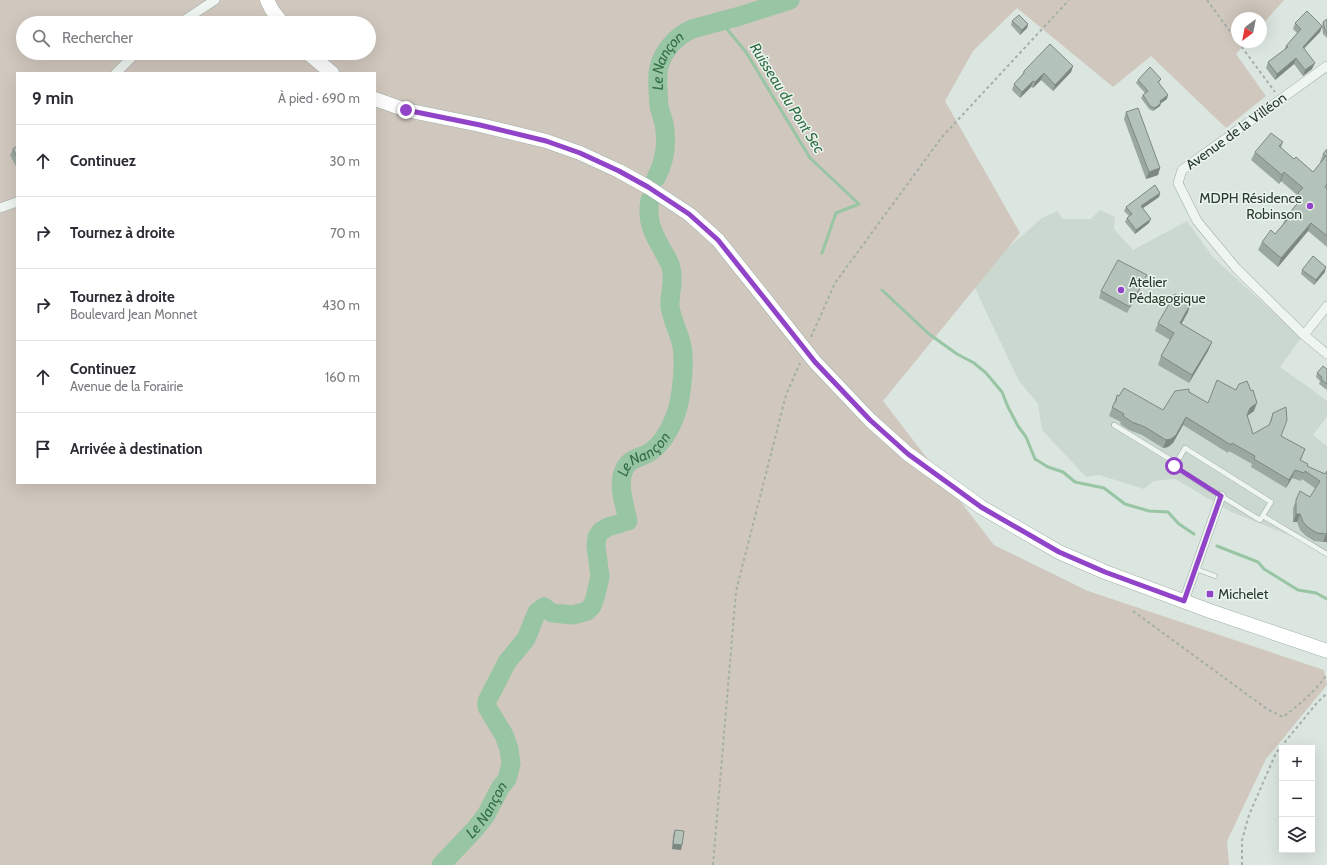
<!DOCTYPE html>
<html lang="fr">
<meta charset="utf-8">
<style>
body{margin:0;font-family:Cabin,sans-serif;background:#f2f2f3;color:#2b2b33}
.controls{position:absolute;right:12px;bottom:12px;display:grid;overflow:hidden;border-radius:0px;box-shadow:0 4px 16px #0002}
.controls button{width:36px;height:36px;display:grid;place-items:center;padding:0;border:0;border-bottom:1px solid #e1e1e2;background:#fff;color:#2b2b33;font:20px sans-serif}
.compass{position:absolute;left:1231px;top:12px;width:36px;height:36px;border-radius:50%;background:#fff;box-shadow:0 4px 16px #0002;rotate:212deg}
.stop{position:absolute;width:12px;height:12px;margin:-9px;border:3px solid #9244c9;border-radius:50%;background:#fff}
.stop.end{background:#9244c9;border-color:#fff;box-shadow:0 1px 4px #0008}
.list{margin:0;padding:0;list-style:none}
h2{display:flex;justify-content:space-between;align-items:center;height:52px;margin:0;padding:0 16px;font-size:17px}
h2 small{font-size:13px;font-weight:400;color:#7c7c81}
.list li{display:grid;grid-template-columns:26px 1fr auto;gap:12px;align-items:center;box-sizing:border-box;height:72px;padding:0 16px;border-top:1px solid #e1e1e2}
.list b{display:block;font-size:15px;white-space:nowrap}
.list p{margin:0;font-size:13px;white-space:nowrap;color:#7c7c81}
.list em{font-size:13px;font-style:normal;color:#7c7c81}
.icon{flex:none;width:22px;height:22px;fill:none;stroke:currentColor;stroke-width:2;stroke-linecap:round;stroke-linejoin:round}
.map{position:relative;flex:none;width:1327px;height:865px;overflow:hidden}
.search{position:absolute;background:#fff;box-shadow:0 4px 16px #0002;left:16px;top:16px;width:360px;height:44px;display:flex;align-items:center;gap:10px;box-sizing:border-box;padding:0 14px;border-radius:22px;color:#7c7c81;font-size:15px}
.panel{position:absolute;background:#fff;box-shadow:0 4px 16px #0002;left:16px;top:72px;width:360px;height:412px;border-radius:0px}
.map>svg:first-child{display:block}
.built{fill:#cbd8cf}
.green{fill:#d0c7be;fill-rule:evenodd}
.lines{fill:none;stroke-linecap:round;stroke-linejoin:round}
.stream{stroke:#98c5a4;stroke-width:3}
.river{stroke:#98c5a4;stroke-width:19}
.service-casing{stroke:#9eaca4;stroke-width:5.5}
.minor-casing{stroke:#9eaca4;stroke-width:10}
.primary-casing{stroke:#9cb1a3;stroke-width:15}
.path{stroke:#a3afa7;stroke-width:2;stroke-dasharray:3 3;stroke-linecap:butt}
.service{stroke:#eff5f1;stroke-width:4.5}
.minor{stroke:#eff5f1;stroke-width:9}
.primary{stroke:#fff;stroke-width:14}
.wall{fill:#9ba89f}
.shaded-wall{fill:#7e8882}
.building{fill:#b4c3b9;stroke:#7e8882}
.route{stroke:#9244c9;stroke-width:5}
.poi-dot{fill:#9244c9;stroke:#ecf4ee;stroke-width:1.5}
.labels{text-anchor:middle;stroke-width:3;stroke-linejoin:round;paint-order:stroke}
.street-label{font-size:14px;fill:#273c2f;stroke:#ecf4ee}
.poi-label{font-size:14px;fill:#273c2f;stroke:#ecf4ee;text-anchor:start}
.water-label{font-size:15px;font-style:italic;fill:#326e44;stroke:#ecf4ee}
</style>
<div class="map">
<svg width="1327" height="865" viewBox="0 0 1327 865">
<rect width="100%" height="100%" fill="#dce6e0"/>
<path class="built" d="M 1100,210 L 1115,217 L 1114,229 L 1133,250 L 1187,221 L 1213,257 L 1301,338 L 1280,367 L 1307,386 L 1327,401 L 1327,417 L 1313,435 L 1327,446 L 1327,554 L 1309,543 L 1231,512 L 1175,479 L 1154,481 L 1144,489 L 1099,475 L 1086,477 L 1042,430 L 1038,404 L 1019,381 L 971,280 L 1042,218 L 1057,211 L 1063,219 L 1091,219 Z"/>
<path class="green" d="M 0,0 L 1284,0 L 1261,26 L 1261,18 L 1237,18 L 1237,42 L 1247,42 L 1236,54 L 1266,96 L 1226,128 L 1151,56 L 1113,87 L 1017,8 L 973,51 L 945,101 L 1020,233 L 883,401 L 994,545 L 1088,591 L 1324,670 L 1327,685 L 1266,759 L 1227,841 L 1229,865 L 0,865 ZM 23,23 L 369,23 L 369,53 L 23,53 ZM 17,73 L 375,73 L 375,483 L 17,483 Z"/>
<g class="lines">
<g class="stream">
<path d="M 721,22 L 746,52 L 810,158 L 859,204 L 836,213 L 822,253"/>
<path d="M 882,290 L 929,334 L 957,354 L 974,363 L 986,373 L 1002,392 L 1008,407 L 1018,426 L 1026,437 L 1035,459 L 1048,467 L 1063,472 L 1075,482 L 1104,488 L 1125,504 L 1149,511 L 1168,512 L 1179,524 L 1194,534"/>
<path d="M 1217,546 L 1258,562 L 1264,569 L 1298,590 L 1316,593 L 1327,599"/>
</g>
<g class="river">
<path id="s1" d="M 656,178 C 664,163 667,148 665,131 C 665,124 662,117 660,110 C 658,104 659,98 658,92 C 658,84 657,75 659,67 C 663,51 676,36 692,29 L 740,16 L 790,0"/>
<path id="s2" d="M 441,865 L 475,829 L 486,815 L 500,788 L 507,779 L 511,764 L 509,749 L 504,735 L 487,707 L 487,701 L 507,662 L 526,639 L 537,612 L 544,607 L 552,613 L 573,615 L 587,611 L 592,606 L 595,598 L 600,577 L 596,546 L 597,537 L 601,531 L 608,527 L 628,521 C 625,506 619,490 622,476 C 627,455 641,460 653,450 C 669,437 679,411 681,391 C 683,375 685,357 681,342 C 678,331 672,319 670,307 C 669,294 675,281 671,268 C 670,262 666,257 663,251 C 653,233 646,221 650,200"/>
</g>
<defs>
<g id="service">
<path d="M 1114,425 L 1176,463"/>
<path d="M 1185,448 L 1271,502 L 1260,520 L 1174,467 Z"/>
<path d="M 1263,516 L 1327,554"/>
<path d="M 1196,569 L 1215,576"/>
</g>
<g id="minor">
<path d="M 180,23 L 215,0"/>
<path d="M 1327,66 L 1182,170 L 1178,183 L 1197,221 L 1236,268 L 1304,335 L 1327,354"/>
<path d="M 116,73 L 136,53"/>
<path d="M 0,208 L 17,202"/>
<path d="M 1304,335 L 1327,306"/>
<path d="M 1184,601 L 1221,496"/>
</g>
<g id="primary">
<path d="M 267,0 L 272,10 L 282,23"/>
<path d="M 308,53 L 332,73"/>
<path d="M 375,99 L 406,110 L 480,125 L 546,141 L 580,153 L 619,171 L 648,187 L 689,214 L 718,240 L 815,362 L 870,420 L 908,454 L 981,507 L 1059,552 L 1105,572 L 1210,611 L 1327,651"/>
</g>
</defs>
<use href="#service" class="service-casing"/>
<use href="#minor" class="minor-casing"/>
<use href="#primary" class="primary-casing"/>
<g class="path">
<path d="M 1207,0 L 1237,41"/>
<path d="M 1238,42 L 1275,92"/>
<path d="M 811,337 L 835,283 L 942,137 L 1069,0"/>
<path d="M 1133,611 L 1267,709 L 1283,717 C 1300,704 1316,691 1327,674"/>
<path d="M 713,865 L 736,591 L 786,395 L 800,363"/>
<path d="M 1242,865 L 1242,840 L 1249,815 L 1276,753 L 1316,704 L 1327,693"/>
</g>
<use href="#service" class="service"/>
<use href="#minor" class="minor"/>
<use href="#primary" class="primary"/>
</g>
<g class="wall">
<path d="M 1327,19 L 1327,38 L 1323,34 L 1322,27 L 1320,32 L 1304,49 L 1312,69 L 1303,76 L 1294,64 L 1275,80 L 1266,68 L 1268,62 L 1284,50 L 1286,46 L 1297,33 L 1293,29 L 1295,23 L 1322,26 L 1323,22 Z"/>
<path d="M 1012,21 L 1028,24 L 1027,28 L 1020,35 L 1011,25 Z"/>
<path d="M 1073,66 L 1071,72 L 1053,91 L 1041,80 L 1033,88 L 1031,87 L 1020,98 L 1012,90 L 1014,84 L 1022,75 L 1024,71 Z"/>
<path d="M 1161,79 L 1159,83 L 1167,99 L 1161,103 L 1160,106 L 1153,111 L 1149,109 L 1141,98 L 1143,95 L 1145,93 L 1136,83 L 1138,80 Z"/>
<path d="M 1126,112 L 1160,168 L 1158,175 L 1146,179 L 1124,119 Z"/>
<path d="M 1283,142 L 1281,148 L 1294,159 L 1313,172 L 1321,163 L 1320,162 L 1323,154 L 1327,149 L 1327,247 L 1308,231 L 1278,267 L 1258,250 L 1262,242 L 1275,234 L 1283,224 L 1286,217 L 1297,204 L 1294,202 L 1297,195 L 1281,181 L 1279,184 L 1251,160 L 1255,152 Z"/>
<path d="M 17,146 L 17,168 L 10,155 L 13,149 Z"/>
<path d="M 1160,193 L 1159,197 L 1143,208 L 1149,223 L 1135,234 L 1125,222 L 1127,218 L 1129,216 L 1124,211 L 1126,207 Z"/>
<path d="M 1302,270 L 1325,272 L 1314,285 L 1301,274 Z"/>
<path d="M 1147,275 L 1144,281 L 1127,313 L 1099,298 L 1101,291 Z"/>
<path d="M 1188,312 L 1181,324 L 1212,342 L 1208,351 L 1189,383 L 1158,365 L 1161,356 L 1170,340 L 1155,331 L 1158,323 Z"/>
<path d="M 1327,369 L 1327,390 L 1319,384 L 1320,381 L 1316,377 L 1317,373 Z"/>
<path d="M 1189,392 L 1208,403 L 1254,411 L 1247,416 L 1253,434 L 1269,425 L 1270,421 L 1273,413 L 1281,436 L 1305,449 L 1301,460 L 1307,466 L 1325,474 L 1327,542 L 1323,542 L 1314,541 L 1306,536 L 1300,530 L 1297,522 L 1293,522 L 1293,508 L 1300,491 L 1310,497 L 1316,489 L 1302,479 L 1301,481 L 1292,478 L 1286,488 L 1251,467 L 1252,464 L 1229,451 L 1228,453 L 1183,425 L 1173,443 L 1168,447 L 1163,448 L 1142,435 L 1129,430 L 1120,424 L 1121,422 L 1109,416 L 1113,405 L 1117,395 L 1163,410 Z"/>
<path d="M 675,830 L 682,845 L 681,850 L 672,849 L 673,834 Z"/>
</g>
<g class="shaded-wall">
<path d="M 1028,24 L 1027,28 L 1020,35 L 1022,30 Z"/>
<path d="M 1322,26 L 1320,32 L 1300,52 L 1303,47 Z"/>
<path d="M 1296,58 L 1294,64 L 1275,80 L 1277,74 Z"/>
<path d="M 1315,63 L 1312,69 L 1303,76 L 1305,70 Z"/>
<path d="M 1073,66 L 1071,72 L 1053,91 L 1055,85 Z"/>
<path d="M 1044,73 L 1041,80 L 1033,88 L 1035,82 Z"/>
<path d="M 1033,81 L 1031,87 L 1020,98 L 1022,92 Z"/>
<path d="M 1168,95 L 1167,99 L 1160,104 L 1161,103 L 1160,106 L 1153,111 L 1155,108 L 1160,101 Z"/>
<path d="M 1160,168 L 1158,175 L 1146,179 L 1149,172 Z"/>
<path d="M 1284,172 L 1281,181 L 1279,184 L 1282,175 Z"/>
<path d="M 1160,193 L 1159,197 L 1140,210 L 1141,206 Z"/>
<path d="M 1151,219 L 1149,223 L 1135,234 L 1136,230 Z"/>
<path d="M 1311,223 L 1308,231 L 1278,267 L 1281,258 Z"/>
<path d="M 1326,267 L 1325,272 L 1314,285 L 1316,280 Z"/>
<path d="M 1191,303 L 1188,312 L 1177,332 L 1180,323 Z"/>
<path d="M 1212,342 L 1208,351 L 1189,383 L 1192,375 Z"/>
<path d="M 1257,403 L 1254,411 L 1247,416 L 1244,423 L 1250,408 Z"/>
<path d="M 1186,417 L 1183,425 L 1173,443 L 1168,447 L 1163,448 L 1166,440 Z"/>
<path d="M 1295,470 L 1292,478 L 1286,488 L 1289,480 Z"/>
<path d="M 1296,514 L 1300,514 L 1297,522 L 1293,522 Z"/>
<path d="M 1326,534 L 1327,534 L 1327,542 L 1323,542 Z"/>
<path d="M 673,844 L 682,845 L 681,850 L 672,849 Z"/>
</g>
<g class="building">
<path d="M 1307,11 L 1322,26 L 1303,47 L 1315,63 L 1305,70 L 1296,58 L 1277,74 L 1268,62 L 1288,47 L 1286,46 L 1301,29 L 1295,23 Z"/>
<path d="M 1019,15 L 1028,24 L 1022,30 L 1012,21 Z"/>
<path d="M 1327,19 L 1327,33 L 1325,30 L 1323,22 Z"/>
<path d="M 1050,44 L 1073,66 L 1055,85 L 1044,73 L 1035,82 L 1033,81 L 1022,92 L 1014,84 L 1024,73 L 1024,71 Z"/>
<path d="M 1150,67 L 1161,79 L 1158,82 L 1168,95 L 1160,101 L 1161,103 L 1155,108 L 1150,106 L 1143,95 L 1148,91 L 1138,80 Z"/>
<path d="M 1138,108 L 1160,168 L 1149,172 L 1126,112 Z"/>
<path d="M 1271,133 L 1283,142 L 1279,146 L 1294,159 L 1296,157 L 1313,172 L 1326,156 L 1323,154 L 1327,149 L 1327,184 L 1325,187 L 1327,189 L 1327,236 L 1311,223 L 1281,258 L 1262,242 L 1271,230 L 1275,234 L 1288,219 L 1286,217 L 1302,198 L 1298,193 L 1303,188 L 1284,172 L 1282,175 L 1255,152 Z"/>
<path d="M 17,146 L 17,157 L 13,149 Z"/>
<path d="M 1155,185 L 1160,193 L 1141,206 L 1151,219 L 1136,230 L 1127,218 L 1132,214 L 1126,207 Z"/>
<path d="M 1313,256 L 1326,267 L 1316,280 L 1302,270 Z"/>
<path d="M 1118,260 L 1147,275 L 1130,307 L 1101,291 Z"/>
<path d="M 1175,294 L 1191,303 L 1180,323 L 1212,342 L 1192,375 L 1161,356 L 1174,333 L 1158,323 Z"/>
<path d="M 1323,366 L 1327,369 L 1327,384 L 1321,379 L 1322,377 L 1317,373 Z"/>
<path d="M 1217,380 L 1236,390 L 1239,384 L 1247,381 L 1251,391 L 1253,390 L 1257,403 L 1250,408 L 1247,415 L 1253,434 L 1269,425 L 1271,421 L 1273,413 L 1286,407 L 1287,420 L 1281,436 L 1305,449 L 1300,460 L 1308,464 L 1307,466 L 1325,474 L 1327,471 L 1327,534 L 1317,533 L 1309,528 L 1303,522 L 1300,514 L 1296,514 L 1296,500 L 1300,491 L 1310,497 L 1320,481 L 1305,471 L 1304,473 L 1295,470 L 1289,480 L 1254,459 L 1255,456 L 1232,443 L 1231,445 L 1186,417 L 1176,435 L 1171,439 L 1166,440 L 1145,427 L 1132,422 L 1123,416 L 1124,414 L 1112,407 L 1116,401 L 1117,395 L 1119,396 L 1124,388 L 1163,410 L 1175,391 L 1189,389 L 1189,392 L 1208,403 Z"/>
<path d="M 675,830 L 684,831 L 682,845 L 673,844 Z"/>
</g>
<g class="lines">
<path class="route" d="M 406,110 L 480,125 L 546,141 L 580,153 L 619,171 L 648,187 L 689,214 L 718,240 L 815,362 L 870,420 L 908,454 L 981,507 L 1059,552 L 1105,572 L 1184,601 L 1221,496 L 1174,466"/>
</g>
<g class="poi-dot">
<circle cx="1310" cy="206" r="4"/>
<circle cx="1121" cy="290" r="4"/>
<rect x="1206" y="590" width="8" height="8" rx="2"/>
</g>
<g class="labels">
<g class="street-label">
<text transform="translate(1236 131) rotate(-36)" y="5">Avenue de la Villéon</text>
</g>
<g class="poi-label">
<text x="1302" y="203" text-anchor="end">MDPH Résidence<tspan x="1302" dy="16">Robinson</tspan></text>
<text x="1129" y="287">Atelier<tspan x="1129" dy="16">Pédagogique</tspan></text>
<text x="1218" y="599">Michelet</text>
</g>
<g class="water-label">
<text dy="5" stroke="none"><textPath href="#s1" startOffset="122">Le Nançon</textPath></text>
<text transform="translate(787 98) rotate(58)" y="5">Ruisseau du Pont Sec</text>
<text dy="5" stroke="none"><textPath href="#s2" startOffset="542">Le Nançon</textPath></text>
<text dy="5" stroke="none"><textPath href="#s2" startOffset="72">Le Nançon</textPath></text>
</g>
</g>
</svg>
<div class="controls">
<button>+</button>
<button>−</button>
<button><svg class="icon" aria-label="layers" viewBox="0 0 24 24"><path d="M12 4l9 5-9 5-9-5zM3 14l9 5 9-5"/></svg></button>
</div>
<svg class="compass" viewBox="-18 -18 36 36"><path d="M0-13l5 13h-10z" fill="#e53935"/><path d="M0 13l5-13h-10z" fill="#7c7c81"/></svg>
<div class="stop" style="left:1174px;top:466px"></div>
<div class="stop end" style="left:406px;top:110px"></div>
<div class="search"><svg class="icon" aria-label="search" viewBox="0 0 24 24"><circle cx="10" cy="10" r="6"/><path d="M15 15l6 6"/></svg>Rechercher</div>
<section class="panel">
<h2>9 min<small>À pied · 690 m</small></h2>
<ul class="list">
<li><svg class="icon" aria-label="ahead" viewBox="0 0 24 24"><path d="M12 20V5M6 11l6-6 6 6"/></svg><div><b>Continuez</b></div><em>30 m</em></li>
<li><svg class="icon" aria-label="right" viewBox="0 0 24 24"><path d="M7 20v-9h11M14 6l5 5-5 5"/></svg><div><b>Tournez à droite</b></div><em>70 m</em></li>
<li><svg class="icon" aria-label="right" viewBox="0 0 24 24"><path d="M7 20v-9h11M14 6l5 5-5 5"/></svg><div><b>Tournez à droite</b><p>Boulevard Jean Monnet</p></div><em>430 m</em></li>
<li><svg class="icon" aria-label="ahead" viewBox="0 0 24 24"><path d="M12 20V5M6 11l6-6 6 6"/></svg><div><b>Continuez</b><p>Avenue de la Forairie</p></div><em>160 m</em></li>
<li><svg class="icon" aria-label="arrive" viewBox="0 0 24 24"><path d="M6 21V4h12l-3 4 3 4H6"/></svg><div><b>Arrivée à destination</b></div></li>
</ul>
</section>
</div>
